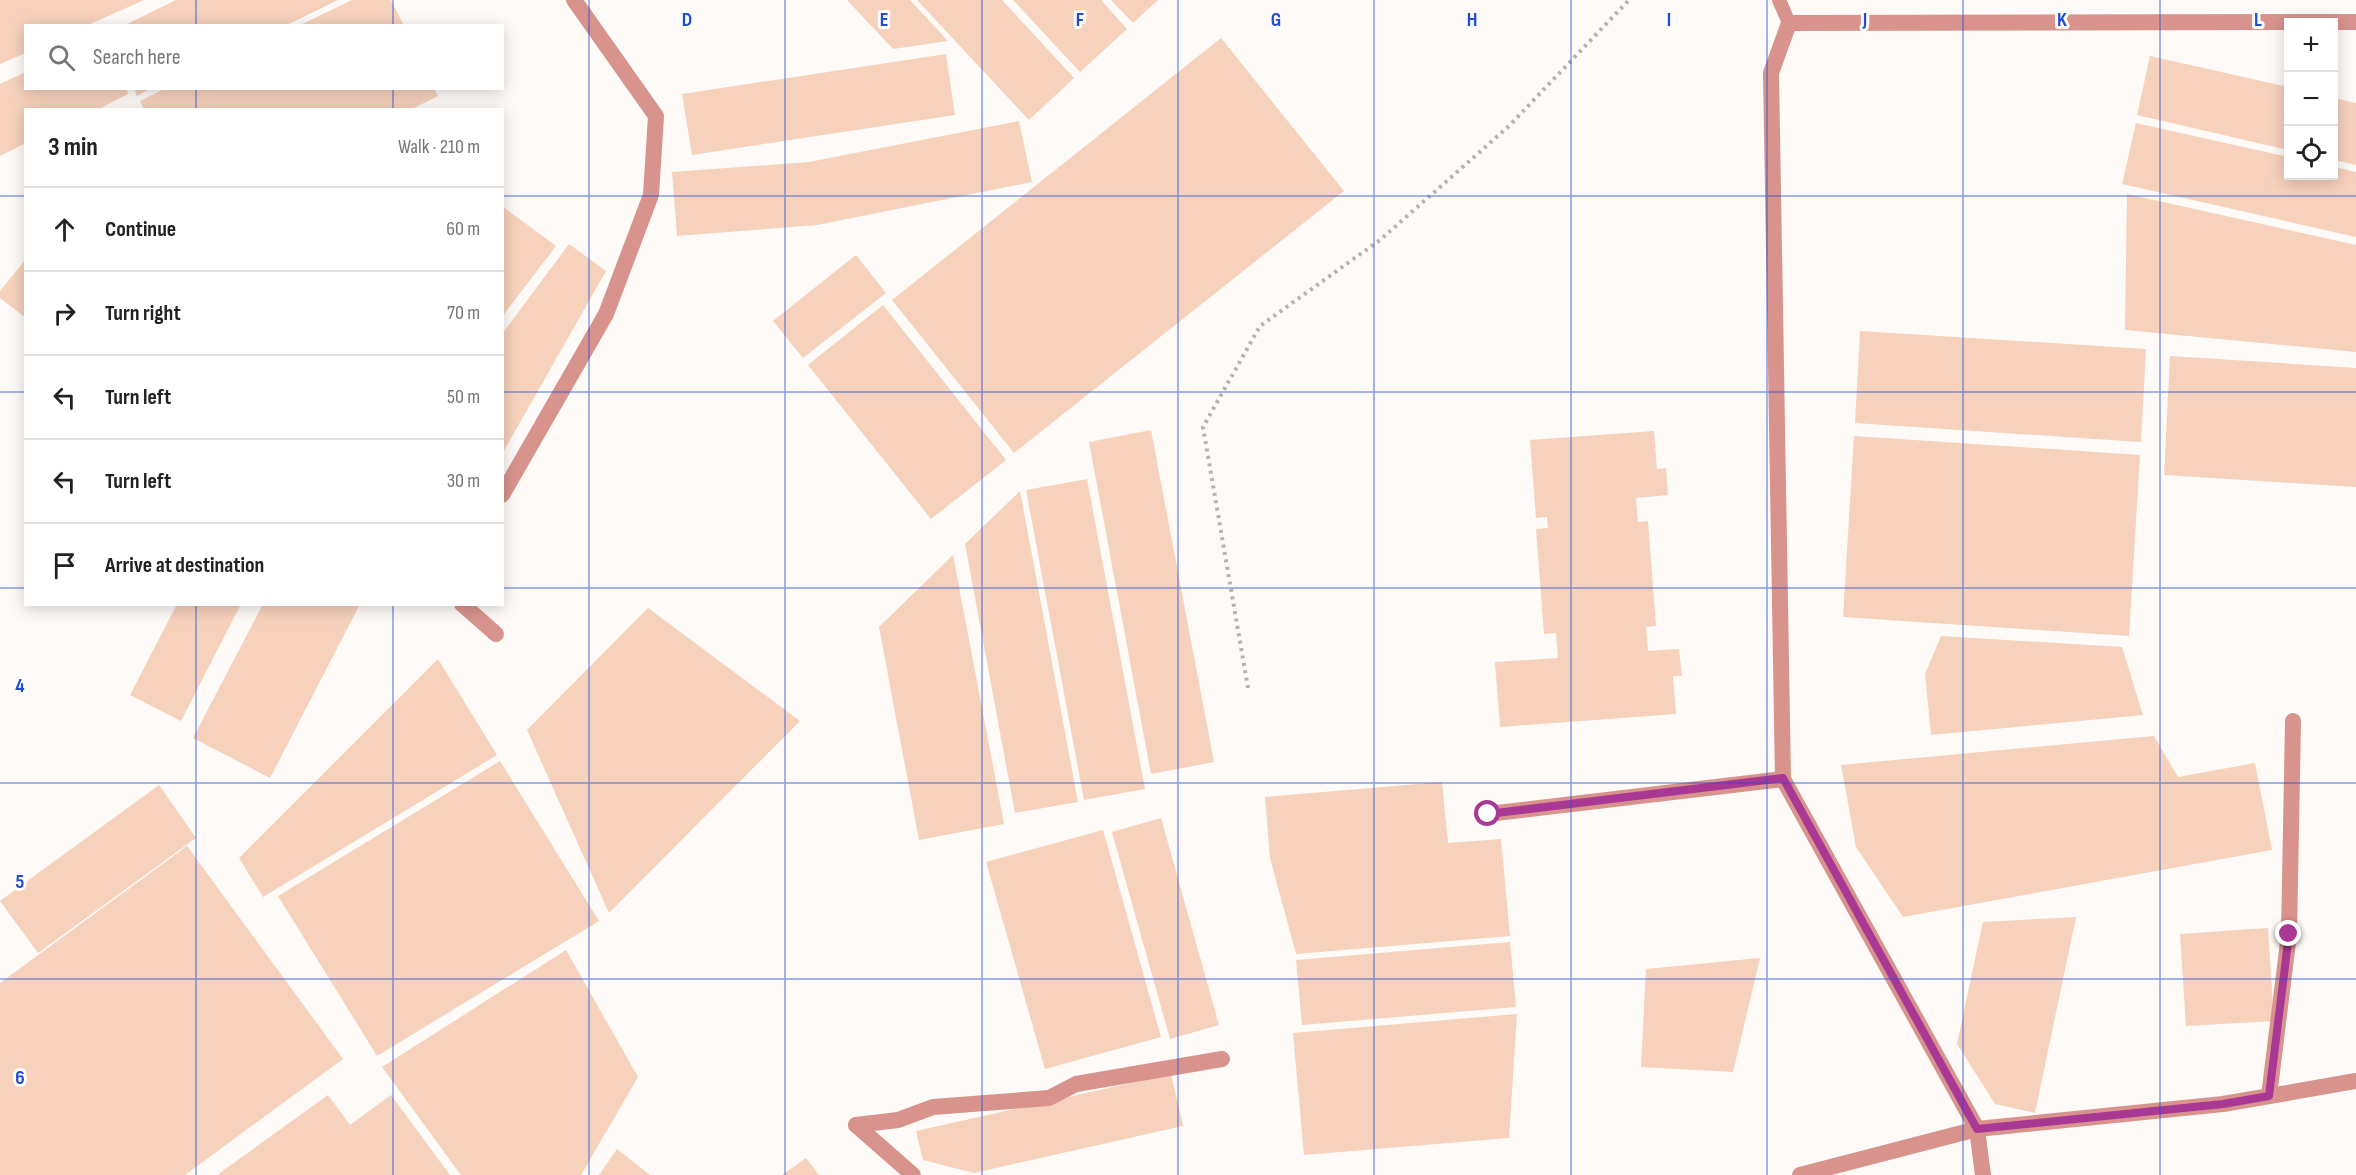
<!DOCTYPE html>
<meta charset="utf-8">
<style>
body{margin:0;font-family:"Sofia Sans Condensed",sans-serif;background:#f2f2f2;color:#222}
.controls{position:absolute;right:18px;top:18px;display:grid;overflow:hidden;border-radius:0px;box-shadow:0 3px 15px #0003}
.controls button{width:54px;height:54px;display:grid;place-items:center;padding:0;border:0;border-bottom:2px solid #e0e0e0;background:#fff;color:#222;font:30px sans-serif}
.stop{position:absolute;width:18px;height:18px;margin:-14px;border:4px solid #a93894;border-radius:50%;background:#fff}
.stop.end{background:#a93894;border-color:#fff;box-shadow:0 2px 6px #0008}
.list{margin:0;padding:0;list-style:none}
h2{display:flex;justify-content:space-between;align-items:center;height:78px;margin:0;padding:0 24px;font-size:26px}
h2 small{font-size:20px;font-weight:400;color:#767676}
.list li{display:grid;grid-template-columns:39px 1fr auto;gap:18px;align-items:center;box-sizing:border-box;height:84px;padding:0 24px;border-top:2px solid #e0e0e0}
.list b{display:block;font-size:22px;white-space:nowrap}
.list em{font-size:20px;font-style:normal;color:#767676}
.icon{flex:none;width:33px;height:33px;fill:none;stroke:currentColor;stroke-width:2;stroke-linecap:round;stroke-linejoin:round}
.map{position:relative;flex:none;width:2356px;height:1175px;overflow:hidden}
.search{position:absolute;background:#fff;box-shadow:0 3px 15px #0003;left:24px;top:24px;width:480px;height:66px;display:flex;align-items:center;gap:15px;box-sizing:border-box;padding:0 21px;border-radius:0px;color:#767676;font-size:22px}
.panel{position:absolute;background:#fff;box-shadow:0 3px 15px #0003;left:24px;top:108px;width:480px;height:498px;border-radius:0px}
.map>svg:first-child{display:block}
.building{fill:#f6d1bc}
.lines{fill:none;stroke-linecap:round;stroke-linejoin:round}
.path{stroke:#b7b2af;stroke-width:4;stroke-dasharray:3 4.5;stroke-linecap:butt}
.service{stroke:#d8938d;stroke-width:14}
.minor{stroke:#d8938d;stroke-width:16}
.route{stroke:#a93894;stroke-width:8}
.grid{fill:none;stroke:#1d4ed8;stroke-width:1.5;stroke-opacity:0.55}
.grid-label{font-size:20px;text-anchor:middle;font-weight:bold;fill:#1d4ed8;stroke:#fefaf7;stroke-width:6;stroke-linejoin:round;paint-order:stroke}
</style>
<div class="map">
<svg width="2356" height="1175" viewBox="0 0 2356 1175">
<rect width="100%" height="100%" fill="#fefaf7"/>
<g class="building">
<path d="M 0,0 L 144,0 L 86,26 L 26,26 L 26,53 L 0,64 Z"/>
<path d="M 176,0 L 338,0 L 285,26 L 123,26 Z"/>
<path d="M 352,0 L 391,0 L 404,26 L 298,26 Z"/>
<path d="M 847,0 L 910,0 L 948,41 L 893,49 Z"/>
<path d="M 917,0 L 1002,0 L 1074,78 L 1029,120 Z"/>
<path d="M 1013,0 L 1101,0 L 1127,29 L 1080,72 Z"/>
<path d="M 1111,0 L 1158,0 L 1133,23 Z"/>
<path d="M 1221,38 L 1344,191 L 1014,453 L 892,300 Z"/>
<path d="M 946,54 L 955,115 L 692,155 L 682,94 Z"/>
<path d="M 2150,56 L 2288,87 L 2288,150 L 2137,115 Z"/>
<path d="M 26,72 L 26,88 L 126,88 L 128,94 L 97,110 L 26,110 L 26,143 L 0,156 L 0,84 Z"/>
<path d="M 134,88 L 152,88 L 137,96 Z"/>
<path d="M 166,88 L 434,88 L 438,96 L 410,110 L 144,110 L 140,101 Z"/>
<path d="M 2334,98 L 2356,103 L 2356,165 L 2334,160 Z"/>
<path d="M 1019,121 L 1032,182 L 817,225 L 677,236 L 672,172 L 809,162 Z"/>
<path d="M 2136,123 L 2288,157 L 2288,176 L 2334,176 L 2334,167 L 2356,172 L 2356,237 L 2122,184 Z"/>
<path d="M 2127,194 L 2356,245 L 2356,352 L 2125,330 Z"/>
<path d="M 502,206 L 556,246 L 502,317 Z"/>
<path d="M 569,244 L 606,271 L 502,454 L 502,334 Z"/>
<path d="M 856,255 L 886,293 L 803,358 L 773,321 Z"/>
<path d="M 26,259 L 26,318 L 0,298 L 0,291 Z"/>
<path d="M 883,305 L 1006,460 L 931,519 L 808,365 Z"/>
<path d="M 1860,331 L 2146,349 L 2141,442 L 1855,423 Z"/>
<path d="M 2170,356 L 2356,368 L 2356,487 L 2164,475 Z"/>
<path d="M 1151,430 L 1214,762 L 1151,774 L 1089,442 Z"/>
<path d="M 1654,431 L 1657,469 L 1666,468 L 1668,495 L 1636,498 L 1638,522 L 1648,521 L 1656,626 L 1646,627 L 1648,651 L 1679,649 L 1682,676 L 1673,676 L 1676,714 L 1500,727 L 1495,662 L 1558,658 L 1556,633 L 1544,634 L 1536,529 L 1548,528 L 1547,517 L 1536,518 L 1530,440 Z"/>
<path d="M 1854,436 L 2140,455 L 2129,636 L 1843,617 Z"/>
<path d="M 1087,479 L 1145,789 L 1084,800 L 1026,490 Z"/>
<path d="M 1020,491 L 1078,802 L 1015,813 L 965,544 Z"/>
<path d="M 953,555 L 1004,824 L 919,840 L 879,627 Z"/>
<path d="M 177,604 L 241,604 L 181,721 L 130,695 Z"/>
<path d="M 263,604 L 360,604 L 270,778 L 193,738 Z"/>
<path d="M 648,608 L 800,721 L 609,913 L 527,730 Z"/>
<path d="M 1941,636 L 2122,647 L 2143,715 L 1931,735 L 1925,674 Z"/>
<path d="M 438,659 L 497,755 L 263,897 L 239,858 Z"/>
<path d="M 2154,736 L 2178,777 L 2255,763 L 2272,850 L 1903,917 L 1856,847 L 1841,765 Z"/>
<path d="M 500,761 L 599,921 L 377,1056 L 278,896 Z"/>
<path d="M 1442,782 L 1448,843 L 1501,839 L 1510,936 L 1296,954 L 1270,858 L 1265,797 Z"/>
<path d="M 159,785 L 196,838 L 38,953 L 0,901 Z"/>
<path d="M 1161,818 L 1219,1025 L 1170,1039 L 1112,832 Z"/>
<path d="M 1103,830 L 1161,1037 L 1045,1069 L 986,862 Z"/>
<path d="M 187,846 L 343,1059 L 185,1175 L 0,1175 L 0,983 Z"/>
<path d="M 2076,917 L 2035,1113 L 1995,1104 L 1957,1044 L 1983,922 Z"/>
<path d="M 2268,928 L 2274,1021 L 2186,1026 L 2180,934 Z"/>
<path d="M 1510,942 L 1516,1007 L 1302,1025 L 1296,960 Z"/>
<path d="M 566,950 L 638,1077 L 581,1175 L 461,1175 L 382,1067 Z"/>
<path d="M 1760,958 L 1733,1072 L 1641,1067 L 1646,969 Z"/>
<path d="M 1517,1014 L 1509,1138 L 1304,1155 L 1293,1033 Z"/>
<path d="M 1171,1074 L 1183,1126 L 974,1173 L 923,1160 L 916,1131 Z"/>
<path d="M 328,1095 L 350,1125 L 391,1095 L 450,1175 L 217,1175 Z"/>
<path d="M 617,1149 L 650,1175 L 599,1175 Z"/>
<path d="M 806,1158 L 819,1175 L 782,1175 Z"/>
</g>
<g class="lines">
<path class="path" d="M 1248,688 L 1203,427 L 1260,326 L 1380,240 L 1508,127 L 1629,0"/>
<path class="service" d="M 1779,0 L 1789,23"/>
<g class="minor">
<path d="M 2356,22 L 1789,23 L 1771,73 L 1783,779 L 1977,1129 L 2223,1104 L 2356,1081"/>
<path d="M 502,495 L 606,314 L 651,195 L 656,116 L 574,0"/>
<path d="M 462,604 L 496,634"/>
<path d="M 1488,814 L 1783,779"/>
<path d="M 2269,1096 L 2289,934 L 2293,721"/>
<path d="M 856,1125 L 898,1120 L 933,1107 L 1049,1098 L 1076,1084 L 1222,1059"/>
<path d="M 856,1125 L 913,1175"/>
<path d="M 1800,1175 L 1977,1129 L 1983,1175"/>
</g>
</g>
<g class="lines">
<path class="route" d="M 1488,814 L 1783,778 L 1977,1129 L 2223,1104 L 2269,1096 L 2289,934"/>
</g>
<path class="grid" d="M 196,0 L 196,26M 393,0 L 393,26M 589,0 L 589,1175M 785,0 L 785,1175M 982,0 L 982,1175M 1178,0 L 1178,1175M 1374,0 L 1374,1175M 1571,0 L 1571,1175M 1767,0 L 1767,1175M 1963,0 L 1963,1175M 2160,0 L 2160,1175M 196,88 L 196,110M 393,88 L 393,110M 0,196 L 26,196M 502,196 L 2356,196M 0,392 L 26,392M 502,392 L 2356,392M 0,588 L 26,588M 502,588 L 2356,588M 196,604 L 196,1175M 393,604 L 393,1175M 0,783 L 2356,783M 0,979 L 2356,979"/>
<g class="grid-label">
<text x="687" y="26">D</text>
<text x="884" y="26">E</text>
<text x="1080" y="26">F</text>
<text x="1276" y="26">G</text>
<text x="1472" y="26">H</text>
<text x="1669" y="26">I</text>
<text x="1865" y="26">J</text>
<text x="2062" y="26">K</text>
<text x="2258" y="26">L</text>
<text x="20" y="692">4</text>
<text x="20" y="888">5</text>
<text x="20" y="1084">6</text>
</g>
</svg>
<div class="controls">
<button>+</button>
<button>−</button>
<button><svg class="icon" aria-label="locate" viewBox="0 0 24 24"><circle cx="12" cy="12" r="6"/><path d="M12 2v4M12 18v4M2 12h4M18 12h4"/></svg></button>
</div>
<div class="stop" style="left:1488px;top:814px"></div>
<div class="stop end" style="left:2289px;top:934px"></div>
<div class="search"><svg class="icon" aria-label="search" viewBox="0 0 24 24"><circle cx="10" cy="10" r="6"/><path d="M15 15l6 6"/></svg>Search here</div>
<section class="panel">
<h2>3 min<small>Walk · 210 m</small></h2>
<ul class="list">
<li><svg class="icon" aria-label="ahead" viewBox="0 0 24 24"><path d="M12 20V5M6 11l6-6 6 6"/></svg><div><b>Continue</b></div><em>60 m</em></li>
<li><svg class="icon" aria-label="right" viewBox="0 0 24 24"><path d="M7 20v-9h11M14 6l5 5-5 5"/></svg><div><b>Turn right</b></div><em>70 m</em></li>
<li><svg class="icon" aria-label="left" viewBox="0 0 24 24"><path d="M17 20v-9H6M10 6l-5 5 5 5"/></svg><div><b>Turn left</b></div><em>50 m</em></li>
<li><svg class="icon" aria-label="left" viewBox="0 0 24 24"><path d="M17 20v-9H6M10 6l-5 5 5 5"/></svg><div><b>Turn left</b></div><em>30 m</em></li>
<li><svg class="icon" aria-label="arrive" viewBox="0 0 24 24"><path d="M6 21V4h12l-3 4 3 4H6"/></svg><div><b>Arrive at destination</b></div></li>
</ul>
</section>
</div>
